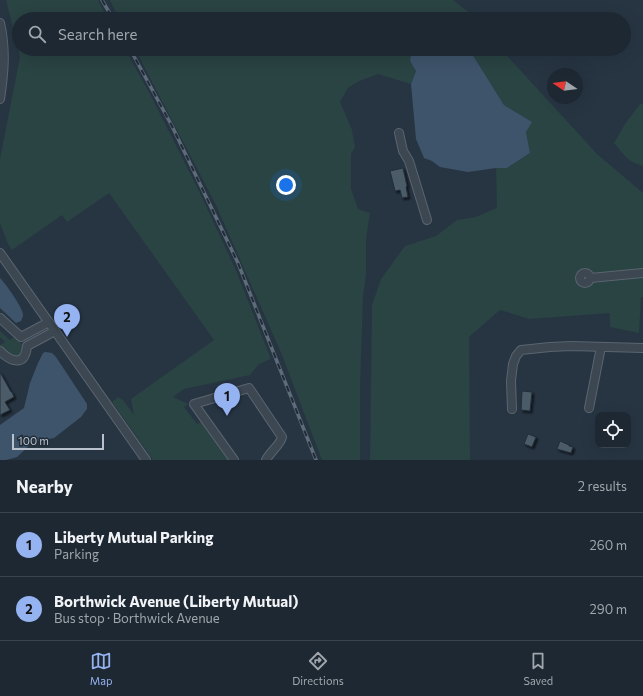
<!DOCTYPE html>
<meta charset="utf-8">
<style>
body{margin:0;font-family:Commissioner,sans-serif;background:#2a343e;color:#f1f3f6}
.controls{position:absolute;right:12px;bottom:12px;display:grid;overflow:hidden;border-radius:8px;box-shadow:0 4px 16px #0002}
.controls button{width:36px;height:36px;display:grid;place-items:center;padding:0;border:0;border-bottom:1px solid #3b444d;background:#1d2832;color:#f1f3f6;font:20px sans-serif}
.compass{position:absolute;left:547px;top:68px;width:36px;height:36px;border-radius:50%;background:#1d2832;box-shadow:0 4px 16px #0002;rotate:283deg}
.scale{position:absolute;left:12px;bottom:10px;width:92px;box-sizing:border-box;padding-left:4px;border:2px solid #b9c2cc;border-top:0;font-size:11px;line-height:14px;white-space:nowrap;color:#b9c2cc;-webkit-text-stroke:3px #202c38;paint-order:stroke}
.you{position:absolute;left:286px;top:185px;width:14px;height:14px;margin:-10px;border:3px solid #fff;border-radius:50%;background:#1a73e8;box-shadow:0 0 0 6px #1a73e833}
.badge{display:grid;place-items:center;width:26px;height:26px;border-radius:50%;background:#95b2f1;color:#111;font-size:13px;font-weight:700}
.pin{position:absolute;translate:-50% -33px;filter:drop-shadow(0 1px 2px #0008)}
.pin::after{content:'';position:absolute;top:21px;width:14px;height:12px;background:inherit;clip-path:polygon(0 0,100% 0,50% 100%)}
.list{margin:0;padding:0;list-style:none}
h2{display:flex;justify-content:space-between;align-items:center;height:52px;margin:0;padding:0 16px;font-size:17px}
h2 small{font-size:13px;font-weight:400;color:#a0a6ac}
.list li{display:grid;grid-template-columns:26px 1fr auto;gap:12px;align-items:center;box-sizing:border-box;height:64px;padding:0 16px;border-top:1px solid #3b444d}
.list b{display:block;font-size:15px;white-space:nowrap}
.list p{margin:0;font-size:13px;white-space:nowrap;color:#a0a6ac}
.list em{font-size:13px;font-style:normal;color:#a0a6ac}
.icon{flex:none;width:22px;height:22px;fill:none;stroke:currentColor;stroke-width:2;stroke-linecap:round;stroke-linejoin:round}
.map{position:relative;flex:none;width:643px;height:460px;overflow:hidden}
.search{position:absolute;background:#1d2832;box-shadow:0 4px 16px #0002;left:12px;right:12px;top:12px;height:44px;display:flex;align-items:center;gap:10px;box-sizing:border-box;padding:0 14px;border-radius:22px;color:#a0a6ac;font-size:15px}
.sheet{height:180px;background:#1d2832}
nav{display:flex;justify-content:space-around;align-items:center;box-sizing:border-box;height:56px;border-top:1px solid #3b444d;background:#1d2832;font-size:11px;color:#a0a6ac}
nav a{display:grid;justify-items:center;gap:2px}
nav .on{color:#95b2f1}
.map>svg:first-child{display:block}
.green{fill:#2a4343}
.water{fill:#3e546b}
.building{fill:#4c5b68;stroke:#222e3a;filter:url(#shadow)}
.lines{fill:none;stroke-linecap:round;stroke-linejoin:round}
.minor-casing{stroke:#5a6570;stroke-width:10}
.minor{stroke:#3c4752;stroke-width:8}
.rail-casing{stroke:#5e6b79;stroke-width:3.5}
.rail{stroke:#202c38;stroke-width:2;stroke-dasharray:6;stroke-linecap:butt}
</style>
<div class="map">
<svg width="643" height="460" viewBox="0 0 643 460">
<defs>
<filter id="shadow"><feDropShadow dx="2" dy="2" stdDeviation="1" flood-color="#0009"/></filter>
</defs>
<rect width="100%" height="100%" fill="#273543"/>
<g class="green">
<path d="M 6,0 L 98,0 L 108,19 L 19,19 L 19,49 L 125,49 L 151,96 L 198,189 L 235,268 L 271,359 L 259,364 L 250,375 L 184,389 L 173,397 L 188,404 L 184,407 L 197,424 L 201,422 L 228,460 L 153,460 L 112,402 L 113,401 L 118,397 L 123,400 L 134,415 L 131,399 L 214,340 L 109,193 L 67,222 L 62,215 L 12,250 L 8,244 L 0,223 L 0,159 L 20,57 L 12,24 Z"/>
<path d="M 110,0 L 453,0 L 467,11 L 474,19 L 119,19 Z"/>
<path d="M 135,49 L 412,49 L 410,61 L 416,71 L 411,84 L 378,74 L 357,82 L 348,88 L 340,102 L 352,130 L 355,147 L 351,154 L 351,189 L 358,209 L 370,213 L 366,239 L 366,275 L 363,296 L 360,385 L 360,460 L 322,460 L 282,355 L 216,205 Z"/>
<path d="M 469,49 L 501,49 L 597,154 L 643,193 L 643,297 L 641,297 L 639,333 L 610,327 L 610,313 L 529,319 L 500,310 L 469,337 L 470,460 L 370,460 L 372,305 L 381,279 L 405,246 L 436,236 L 457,220 L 476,217 L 497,208 L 496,168 L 507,168 L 530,153 L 526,132 L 531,122 L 504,105 Z"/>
<path d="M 640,104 L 643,104 L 643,166 C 628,162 624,155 614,143 L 625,124 Z"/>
<path d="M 0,331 L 10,340 L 14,337 L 16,338 L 24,346 L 23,354 L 16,358 L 11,356 L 0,346 L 0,345 L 5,342 L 0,337 Z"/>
</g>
<g class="water">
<path d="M 412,49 L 469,49 L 504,105 L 532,122 L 526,132 L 530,153 L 507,168 L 496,168 L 468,172 L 440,167 L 432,161 L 424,158 L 416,139 L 411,84 L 416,71 L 410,61 Z"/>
<path d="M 0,278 C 5,283 24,309 23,316 C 23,316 21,321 21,321 L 16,323 L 0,308 Z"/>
<path d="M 45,352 L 52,353 L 56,357 L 87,404 L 87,409 L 81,417 L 54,438 L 33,442 L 17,457 L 6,460 L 0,460 L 0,425 L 24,408 L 30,383 L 38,363 L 43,353 Z"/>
</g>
<g class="building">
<path d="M 403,168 L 407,186 L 406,187 L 408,197 L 402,198 L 400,190 L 395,191 L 390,171 Z"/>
<path d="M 0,372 L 11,392 L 12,392 L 14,397 L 5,402 L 10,410 L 0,415 Z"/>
<path d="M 522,391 L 532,392 L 530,411 L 521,410 Z"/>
<path d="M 528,434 L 536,437 L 532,447 L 524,444 Z"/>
<path d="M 560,441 L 569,445 L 569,446 L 573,447 L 571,453 L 557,449 Z"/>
</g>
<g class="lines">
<defs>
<g id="minor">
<path d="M 0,23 C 6,49 4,73 0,99"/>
<path d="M 399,133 L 403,151 L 409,161 L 427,220"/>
<path d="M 0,253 L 146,460"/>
<circle cx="585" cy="278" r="5"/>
<path d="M 590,278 L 643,273"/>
<path d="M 0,318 L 21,337 L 49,322"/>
<path d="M 0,351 C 11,362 25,367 27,346 L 55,331"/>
<path d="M 589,408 L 601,347"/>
<path d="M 512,409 L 511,381 L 513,364 L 516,356 L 521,350 L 550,347 L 571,346 L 643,348"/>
<path d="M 234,460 L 194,404 L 249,388 L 282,437 C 281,444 270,452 266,460"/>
</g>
</defs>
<use href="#minor" class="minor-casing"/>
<use href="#minor" class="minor"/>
<defs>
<g id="rail">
<path d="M 102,0 L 113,19"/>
<path d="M 130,49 L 172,126 L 238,263 L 316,460"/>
</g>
</defs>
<use href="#rail" class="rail-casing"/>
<use href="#rail" class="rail"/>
</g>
</svg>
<div class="controls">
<button><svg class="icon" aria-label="locate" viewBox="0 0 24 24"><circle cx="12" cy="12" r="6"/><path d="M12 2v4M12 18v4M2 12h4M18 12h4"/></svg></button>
</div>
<svg class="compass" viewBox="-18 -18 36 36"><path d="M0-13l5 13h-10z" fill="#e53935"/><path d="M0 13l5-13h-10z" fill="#a0a6ac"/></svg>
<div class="scale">100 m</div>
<div class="you"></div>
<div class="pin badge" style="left:227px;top:416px">1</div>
<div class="pin badge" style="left:67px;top:337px">2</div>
<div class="search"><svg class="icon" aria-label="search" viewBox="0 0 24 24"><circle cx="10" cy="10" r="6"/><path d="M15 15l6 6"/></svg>Search here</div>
</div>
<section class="sheet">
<h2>Nearby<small>2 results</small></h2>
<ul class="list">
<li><span class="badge">1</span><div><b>Liberty Mutual Parking</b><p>Parking</p></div><em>260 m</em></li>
<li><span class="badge">2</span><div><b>Borthwick Avenue (Liberty Mutual)</b><p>Bus stop · Borthwick Avenue</p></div><em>290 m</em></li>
</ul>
</section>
<nav>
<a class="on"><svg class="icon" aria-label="map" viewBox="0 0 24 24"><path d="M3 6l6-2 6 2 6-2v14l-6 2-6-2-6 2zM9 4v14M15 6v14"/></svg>Map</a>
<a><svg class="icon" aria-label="directions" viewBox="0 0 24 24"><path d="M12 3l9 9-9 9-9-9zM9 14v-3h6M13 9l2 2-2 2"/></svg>Directions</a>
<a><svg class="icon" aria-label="saved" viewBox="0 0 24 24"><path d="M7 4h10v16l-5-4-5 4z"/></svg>Saved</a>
</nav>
